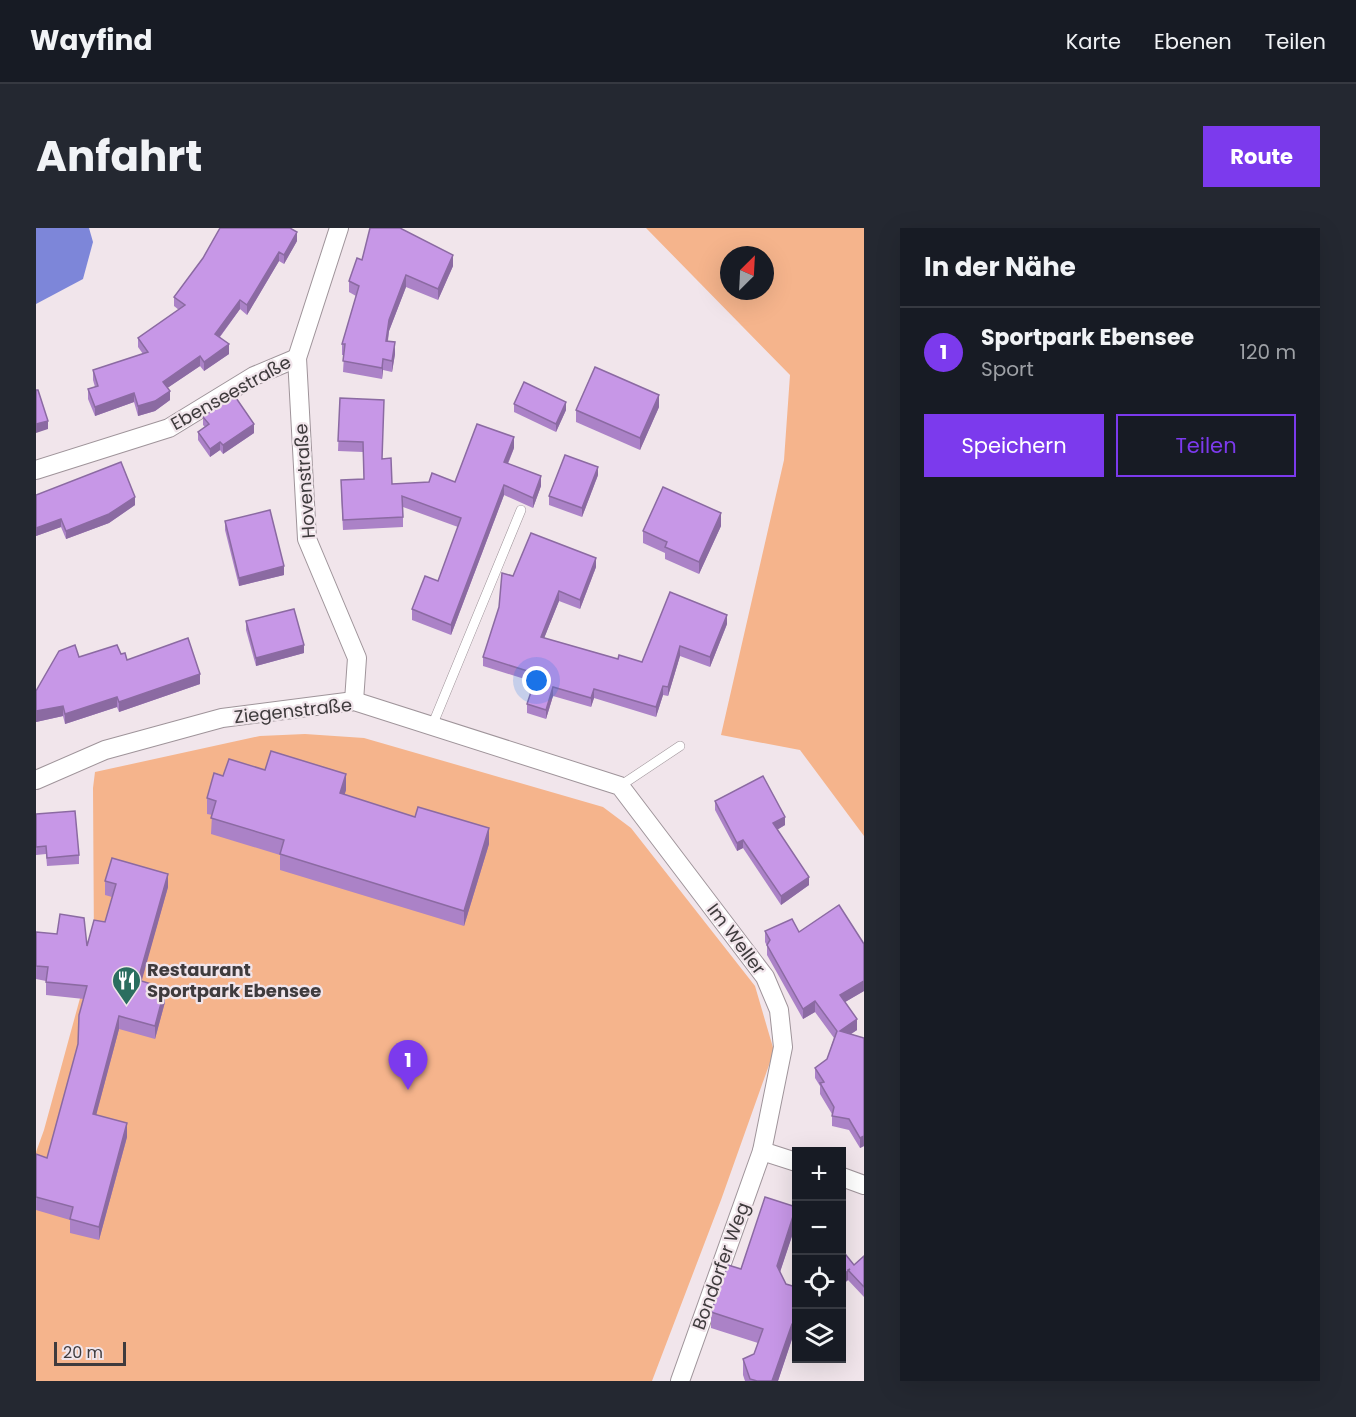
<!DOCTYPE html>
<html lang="de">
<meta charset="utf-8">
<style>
body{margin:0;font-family:Poppins,sans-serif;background:#242831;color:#f1f3f6}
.controls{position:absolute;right:18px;bottom:18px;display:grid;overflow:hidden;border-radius:0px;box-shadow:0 6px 24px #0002}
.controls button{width:54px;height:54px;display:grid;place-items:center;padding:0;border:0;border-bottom:2px solid #363941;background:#171b24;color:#f1f3f6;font:30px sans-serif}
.compass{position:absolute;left:684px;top:18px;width:54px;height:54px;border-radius:50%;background:#171b24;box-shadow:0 6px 24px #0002;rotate:24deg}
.scale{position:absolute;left:18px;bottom:15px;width:72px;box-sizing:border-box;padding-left:6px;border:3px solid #3f3b3d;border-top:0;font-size:16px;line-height:21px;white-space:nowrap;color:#3f3b3d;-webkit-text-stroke:4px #f1e5eb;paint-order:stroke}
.you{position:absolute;left:501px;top:453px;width:21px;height:21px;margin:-15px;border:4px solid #fff;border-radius:50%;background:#1a73e8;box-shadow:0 0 0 9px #1a73e833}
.badge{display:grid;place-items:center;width:39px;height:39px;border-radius:50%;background:#7c3aed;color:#fff;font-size:20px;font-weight:700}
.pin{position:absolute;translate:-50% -50px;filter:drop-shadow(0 2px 3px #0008)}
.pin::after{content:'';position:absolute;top:32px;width:21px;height:18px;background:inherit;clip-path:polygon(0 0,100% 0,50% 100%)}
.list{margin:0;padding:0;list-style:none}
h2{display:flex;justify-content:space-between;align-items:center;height:78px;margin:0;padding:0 24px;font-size:26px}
h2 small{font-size:20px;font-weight:400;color:#9ea1a6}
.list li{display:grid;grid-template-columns:39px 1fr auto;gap:18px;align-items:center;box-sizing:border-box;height:90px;padding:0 24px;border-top:2px solid #363941}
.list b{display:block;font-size:22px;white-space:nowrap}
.list p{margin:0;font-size:20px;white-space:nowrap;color:#9ea1a6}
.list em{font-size:20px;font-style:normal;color:#9ea1a6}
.actions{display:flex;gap:12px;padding:18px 24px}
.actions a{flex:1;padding:14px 0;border:2px solid #7c3aed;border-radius:0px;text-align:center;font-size:21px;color:#7c3aed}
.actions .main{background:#7c3aed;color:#fff}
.icon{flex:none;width:33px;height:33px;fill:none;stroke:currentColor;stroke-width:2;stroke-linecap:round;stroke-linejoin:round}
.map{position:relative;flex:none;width:828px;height:1153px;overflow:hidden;border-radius:0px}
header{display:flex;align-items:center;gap:36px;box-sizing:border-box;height:84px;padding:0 30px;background:#171b24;border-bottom:2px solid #363941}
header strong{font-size:28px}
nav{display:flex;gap:33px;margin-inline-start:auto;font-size:21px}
.intro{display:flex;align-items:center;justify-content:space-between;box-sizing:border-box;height:144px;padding:0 36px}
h1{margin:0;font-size:42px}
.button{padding:15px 27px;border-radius:0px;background:#7c3aed;color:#fff;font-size:21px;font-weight:700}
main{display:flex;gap:36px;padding:0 36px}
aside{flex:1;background:#171b24;border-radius:0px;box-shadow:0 6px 24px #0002}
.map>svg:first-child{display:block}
.green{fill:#f5b48c;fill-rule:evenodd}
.water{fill:#7d86d9}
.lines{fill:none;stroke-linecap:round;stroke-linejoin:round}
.service-casing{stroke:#9f949a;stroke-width:10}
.minor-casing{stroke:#9f949a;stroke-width:20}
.service{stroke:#fff;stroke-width:9}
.minor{stroke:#fff;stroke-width:18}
.wall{fill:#ab82c7}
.shaded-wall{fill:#8b6aa2}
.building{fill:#c797e7;stroke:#8b6aa2;stroke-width:1.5}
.labels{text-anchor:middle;stroke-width:4.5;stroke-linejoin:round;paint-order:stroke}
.street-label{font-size:18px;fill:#3f3b3d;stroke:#f1e5eb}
.poi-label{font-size:18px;font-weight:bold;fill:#3f3b3d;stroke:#f1e5eb;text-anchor:start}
</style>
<header>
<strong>Wayfind</strong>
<nav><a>Karte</a><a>Ebenen</a><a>Teilen</a></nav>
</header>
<div class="intro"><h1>Anfahrt</h1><a class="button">Route</a></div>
<main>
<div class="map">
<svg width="828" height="1153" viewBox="0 0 828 1153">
<rect width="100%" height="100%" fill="#f1e5eb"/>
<g class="green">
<path d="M 610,0 L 828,0 L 828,608 L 764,522 L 685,507 L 748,232 L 754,147 ZM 693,27 L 729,27 L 729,63 L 693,63 Z"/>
<path d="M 269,506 L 328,510 L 567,579 L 595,600 L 719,758 L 738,823 L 685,972 L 616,1153 L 0,1153 L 0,924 L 8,902 L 58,719 L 57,560 L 59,544 L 224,508 Z"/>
</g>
<path class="water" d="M 0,0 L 53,0 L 57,14 L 47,51 L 0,76 Z"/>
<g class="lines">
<defs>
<g id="service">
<path d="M 396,498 L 485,282"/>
<path d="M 584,558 L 644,518"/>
</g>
<g id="minor">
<path d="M 303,0 L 261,130 L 271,311 L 321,430 L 318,473"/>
<path d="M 0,242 L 133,200 L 218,148 L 261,130"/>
<path d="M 0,552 L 69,522 L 186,490 L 318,473 L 584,558 L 729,749 L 743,782 L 747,819 L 726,923 L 760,934"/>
<path d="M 806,949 L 828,957"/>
<path d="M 644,1153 L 726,923"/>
</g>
</defs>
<use href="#service" class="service-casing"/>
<use href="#minor" class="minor-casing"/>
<use href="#service" class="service"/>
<use href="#minor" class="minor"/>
</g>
<g class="wall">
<path d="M 261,13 L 248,36 L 243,33 L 211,87 L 204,81 L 184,109 L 193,126 L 168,143 L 164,138 L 131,160 L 134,172 L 119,183 L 102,188 L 98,174 L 59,188 L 52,171 L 52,161 L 59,159 L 57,152 L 57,142 L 107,126 L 102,119 L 102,110 L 143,82 L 138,78 L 138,69 L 167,30 Z"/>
<path d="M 326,32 L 417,38 L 402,72 L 370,59 L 353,103 L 352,113 L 359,126 L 356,144 L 347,142 L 346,151 L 307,144 L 308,127 L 306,127 L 306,116 L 320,68 L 313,64 L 313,53 Z"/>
<path d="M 304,170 L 346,231 L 356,256 L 419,254 L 478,220 L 472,236 L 505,258 L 497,280 L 468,267 L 415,407 L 376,392 L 376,381 L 402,353 L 422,299 L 367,279 L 367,299 L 307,302 L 305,262 L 328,251 L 327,224 L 302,223 Z"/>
<path d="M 478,176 L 530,182 L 520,204 L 478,184 Z"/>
<path d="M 623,179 L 604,222 L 540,194 L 540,182 Z"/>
<path d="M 167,189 L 218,205 L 187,226 L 184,222 L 174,229 L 162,212 L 162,204 L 169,199 L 167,197 Z"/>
<path d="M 562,247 L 546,289 L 513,277 L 513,268 Z"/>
<path d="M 0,267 L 99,277 L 73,295 L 30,311 L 25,299 L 0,308 Z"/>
<path d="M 189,293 L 248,347 L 203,358 L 189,302 Z"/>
<path d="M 685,298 L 663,346 L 629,331 L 629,325 L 607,315 L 607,303 Z"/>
<path d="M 560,339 L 544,381 L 523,373 L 508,410 L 582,431 L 606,434 L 691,396 L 674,439 L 644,428 L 632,468 L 627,467 L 620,489 L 558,470 L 555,479 L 517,468 L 510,491 L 491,485 L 491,476 L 498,454 L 447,438 L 447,429 L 477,348 Z"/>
<path d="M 210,393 L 268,425 L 220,438 L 210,402 Z"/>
<path d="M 85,426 L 91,432 L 164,456 L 83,484 L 81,479 L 29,496 L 27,488 L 0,494 L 0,463 L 43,429 Z"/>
<path d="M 229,542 L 310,562 L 308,567 L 453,616 L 428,698 L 244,642 L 244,627 L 175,606 L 176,587 L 171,586 L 171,570 L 187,548 Z"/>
<path d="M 679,573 L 749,597 L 741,602 L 773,657 L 745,677 L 707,620 L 701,623 L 679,582 Z"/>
<path d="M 0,586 L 43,627 L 43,636 L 11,638 L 10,626 L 0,627 Z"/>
<path d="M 69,653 L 132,659 L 105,753 L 129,774 L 119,811 L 83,801 L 60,887 L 91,909 L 63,1012 L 34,1005 L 34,992 L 0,982 L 0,926 L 11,930 L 42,816 L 48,771 L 10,767 L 10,753 L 0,751 L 0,704 L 51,718 L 69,694 L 76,669 L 69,667 Z"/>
<path d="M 729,703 L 763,704 L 828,716 L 828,763 L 809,774 L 821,802 L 815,806 L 828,810 L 828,918 L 824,920 L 813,902 L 796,898 L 796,886 L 784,866 L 784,858 L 779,850 L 779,840 L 791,831 L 798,810 L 779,784 L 767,791 L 731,727 L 731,718 L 729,714 Z"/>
<path d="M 760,979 L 760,1009 L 758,1006 L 758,1002 L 744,1044 L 750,1056 L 760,1059 L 760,1110 L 756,1111 L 742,1153 L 709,1153 L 707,1147 L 707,1131 L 718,1126 L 722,1115 L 675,1100 L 675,1084 L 705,1041 Z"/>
<path d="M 806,1022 L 818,1037 L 828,1028 L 828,1069 L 812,1052 L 806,1057 Z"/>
</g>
<g class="shaded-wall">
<path d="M 261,4 L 261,13 L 248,36 L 248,27 Z"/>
<path d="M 243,24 L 243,33 L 211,87 L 211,77 Z"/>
<path d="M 417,27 L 417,38 L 402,72 L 402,61 Z"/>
<path d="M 370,47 L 370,59 L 353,103 L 350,124 L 350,113 L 353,92 Z"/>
<path d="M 204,72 L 204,81 L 179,115 L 179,106 Z"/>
<path d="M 359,114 L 359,126 L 356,144 L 356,133 Z"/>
<path d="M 193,116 L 193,126 L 168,143 L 168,134 Z"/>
<path d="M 164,128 L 164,138 L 127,163 L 127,154 Z"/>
<path d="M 347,131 L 347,142 L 346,151 L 346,140 Z"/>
<path d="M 134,163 L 134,172 L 119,183 L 102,188 L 102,178 Z"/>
<path d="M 98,165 L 98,174 L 59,188 L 59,179 Z"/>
<path d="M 623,167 L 623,179 L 604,222 L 604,210 Z"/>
<path d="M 530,174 L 530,182 L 520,204 L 520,196 Z"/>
<path d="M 12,193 L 12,201 L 0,205 L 0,196 Z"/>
<path d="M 218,196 L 218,205 L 187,226 L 187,217 Z"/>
<path d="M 478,209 L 478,220 L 468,244 L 468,234 Z"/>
<path d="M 184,214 L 184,222 L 174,229 L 174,221 Z"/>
<path d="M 562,239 L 562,247 L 546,289 L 546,280 Z"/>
<path d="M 505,248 L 505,258 L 497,280 L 497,270 Z"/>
<path d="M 468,257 L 468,267 L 415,407 L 415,397 Z"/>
<path d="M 99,269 L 99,277 L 73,295 L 30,311 L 30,303 Z"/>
<path d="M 685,285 L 685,298 L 663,346 L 663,334 Z"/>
<path d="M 25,291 L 25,299 L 0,308 L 0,300 Z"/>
<path d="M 560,330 L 560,339 L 544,381 L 544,372 Z"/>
<path d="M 248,338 L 248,347 L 203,358 L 203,350 Z"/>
<path d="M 523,363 L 523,373 L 505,418 L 505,409 Z"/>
<path d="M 691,387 L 691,396 L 674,439 L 674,429 Z"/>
<path d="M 268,417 L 268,425 L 220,438 L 220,430 Z"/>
<path d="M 644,418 L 644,428 L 632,468 L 632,459 Z"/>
<path d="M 164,446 L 164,456 L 83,484 L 83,474 Z"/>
<path d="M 627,458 L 627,467 L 620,489 L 620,479 Z"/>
<path d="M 517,459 L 517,468 L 510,491 L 510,482 Z"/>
<path d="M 558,461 L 558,470 L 555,479 L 555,470 Z"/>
<path d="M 81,469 L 81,479 L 29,496 L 29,486 Z"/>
<path d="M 27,478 L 27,488 L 0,494 L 0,483 Z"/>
<path d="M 310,546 L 310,562 L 304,581 L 304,565 Z"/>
<path d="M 749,589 L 749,597 L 737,604 L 737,595 Z"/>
<path d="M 453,600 L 453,616 L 428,698 L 428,683 Z"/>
<path d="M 707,612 L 707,620 L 701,623 L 701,615 Z"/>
<path d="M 132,646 L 132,659 L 102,766 L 102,752 Z"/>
<path d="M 773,649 L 773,657 L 745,677 L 745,668 Z"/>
<path d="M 828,753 L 828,763 L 804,777 L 804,767 Z"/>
<path d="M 129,760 L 129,774 L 119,811 L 119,798 Z"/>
<path d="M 779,773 L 779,784 L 767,791 L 767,781 Z"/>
<path d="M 83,788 L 83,801 L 57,899 L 57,886 Z"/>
<path d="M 821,791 L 821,802 L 804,813 L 804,803 Z"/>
<path d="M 91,895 L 91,909 L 63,1012 L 63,999 Z"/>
<path d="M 828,908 L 828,918 L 824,920 L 824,910 Z"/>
<path d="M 760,979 L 760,998 L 758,996 L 758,1002 L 741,1053 L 741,1038 Z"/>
<path d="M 812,1042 L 812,1052 L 806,1057 L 806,1048 Z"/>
<path d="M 760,1094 L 760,1110 L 756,1111 L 742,1153 L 736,1153 L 756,1096 Z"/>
</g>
<g class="building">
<path d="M 184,0 L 254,0 L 261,4 L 248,27 L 243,24 L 211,77 L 204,72 L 179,106 L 193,116 L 168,134 L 164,128 L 127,154 L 134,163 L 119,173 L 102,178 L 98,165 L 59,179 L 52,161 L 62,158 L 57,142 L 112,124 L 102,110 L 149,77 L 138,69 L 167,30 Z"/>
<path d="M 334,0 L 364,0 L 417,27 L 402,61 L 370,47 L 353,92 L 350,113 L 359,114 L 356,133 L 347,131 L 346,140 L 307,133 L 309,116 L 306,116 L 323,58 L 313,53 L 321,30 L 326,32 Z"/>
<path d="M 559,139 L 623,167 L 604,210 L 540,182 Z"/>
<path d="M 488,154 L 530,174 L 520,196 L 478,176 Z"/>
<path d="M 0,162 L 2,162 L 12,193 L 0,196 Z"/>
<path d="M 198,167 L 218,196 L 187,217 L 184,214 L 174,221 L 162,204 L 173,196 L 167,189 Z"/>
<path d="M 304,170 L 348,172 L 346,231 L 355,230 L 356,256 L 393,254 L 396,245 L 419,254 L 441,196 L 478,209 L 468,234 L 505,248 L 497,270 L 468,257 L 415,397 L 376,381 L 389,348 L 402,353 L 425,290 L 366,268 L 367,289 L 307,292 L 305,252 L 328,251 L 327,214 L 302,213 Z"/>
<path d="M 529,227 L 562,239 L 546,280 L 513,268 Z"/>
<path d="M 85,234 L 99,269 L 73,286 L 30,303 L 25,291 L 0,300 L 0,267 Z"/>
<path d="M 627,259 L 685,285 L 663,334 L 629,319 L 631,314 L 607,303 Z"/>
<path d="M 234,282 L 248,338 L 203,350 L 189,293 Z"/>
<path d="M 495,305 L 560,330 L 544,372 L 523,363 L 505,409 L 582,431 L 583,427 L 606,434 L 634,364 L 691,387 L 674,429 L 644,418 L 632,459 L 627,458 L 620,479 L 558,461 L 555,470 L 517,459 L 510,482 L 491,476 L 501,446 L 447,429 L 463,379 L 466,345 L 477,348 Z"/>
<path d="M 258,381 L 268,417 L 220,430 L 210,393 Z"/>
<path d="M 152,410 L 164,446 L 83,474 L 81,469 L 29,486 L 27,478 L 0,483 L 0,463 L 23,423 L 39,417 L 43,429 L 81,417 L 85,426 L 89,425 L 91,432 Z"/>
<path d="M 235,523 L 310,546 L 304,565 L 379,589 L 382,579 L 453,600 L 428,683 L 244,626 L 248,612 L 175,590 L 180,573 L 171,570 L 178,545 L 187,548 L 193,531 L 229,542 Z"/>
<path d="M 727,548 L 749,589 L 737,595 L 773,649 L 745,668 L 707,612 L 701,615 L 679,573 Z"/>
<path d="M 39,583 L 43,627 L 11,630 L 10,618 L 0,619 L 0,586 Z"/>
<path d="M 76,630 L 132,646 L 102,752 L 129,760 L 119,798 L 83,788 L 57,886 L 91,895 L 63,999 L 34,991 L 37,979 L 0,969 L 0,926 L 11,930 L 42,816 L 43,787 L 51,758 L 10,754 L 12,739 L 0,738 L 0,704 L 21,706 L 24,686 L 48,690 L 51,718 L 58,692 L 69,694 L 80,656 L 69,653 Z"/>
<path d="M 803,677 L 828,716 L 828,753 L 804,767 L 821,791 L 804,803 L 828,810 L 828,908 L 824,910 L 813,891 L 796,888 L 798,879 L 784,855 L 788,854 L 779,840 L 791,831 L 801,803 L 779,773 L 767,781 L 731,717 L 734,712 L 729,703 L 756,691 L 763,704 Z"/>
<path d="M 729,969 L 760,979 L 741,1038 L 750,1056 L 760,1059 L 760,1094 L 756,1096 L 736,1153 L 721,1153 L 714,1151 L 707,1131 L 718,1126 L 727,1101 L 675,1084 L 692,1037 L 705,1041 Z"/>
<path d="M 806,1022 L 818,1037 L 828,1028 L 828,1059 L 812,1042 L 814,1041 L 806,1048 Z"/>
</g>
<defs>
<symbol id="restaurant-pin" viewBox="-11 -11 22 30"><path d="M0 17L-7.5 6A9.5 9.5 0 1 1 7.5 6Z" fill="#2b6e5f" stroke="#f1e5eb"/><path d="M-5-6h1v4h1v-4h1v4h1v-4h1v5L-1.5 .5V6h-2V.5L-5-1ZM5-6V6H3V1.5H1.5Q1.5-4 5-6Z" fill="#fff"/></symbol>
</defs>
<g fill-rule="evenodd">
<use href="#restaurant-pin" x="74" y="736" width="33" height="45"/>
</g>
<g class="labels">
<g class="street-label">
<text transform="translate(195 165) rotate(-29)" y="6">Ebenseestraße</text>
<text transform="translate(269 253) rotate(-94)" y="6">Hovenstraße</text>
<text transform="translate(257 483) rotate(-6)" y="6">Ziegenstraße</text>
<text transform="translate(700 711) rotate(53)" y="6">Im Weller</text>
<text transform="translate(685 1038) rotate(-70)" y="6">Bondorfer Weg</text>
</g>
<g class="poi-label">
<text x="111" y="748">Restaurant<tspan x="111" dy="21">Sportpark Ebensee</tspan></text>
</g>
</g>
</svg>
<div class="controls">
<button>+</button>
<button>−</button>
<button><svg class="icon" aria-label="locate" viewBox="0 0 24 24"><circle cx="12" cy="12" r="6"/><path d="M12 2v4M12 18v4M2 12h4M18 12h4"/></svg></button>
<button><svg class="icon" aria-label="layers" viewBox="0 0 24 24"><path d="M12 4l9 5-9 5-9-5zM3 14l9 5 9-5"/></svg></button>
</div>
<svg class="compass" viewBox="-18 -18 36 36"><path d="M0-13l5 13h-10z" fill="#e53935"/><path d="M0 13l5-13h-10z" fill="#9ea1a6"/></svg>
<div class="scale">20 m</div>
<div class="you"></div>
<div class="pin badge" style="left:372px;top:862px">1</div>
</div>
<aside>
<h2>In der Nähe<small></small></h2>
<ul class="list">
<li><span class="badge">1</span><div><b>Sportpark Ebensee</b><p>Sport</p></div><em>120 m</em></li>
</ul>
<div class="actions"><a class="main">Speichern</a><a>Teilen</a></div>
</aside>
</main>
